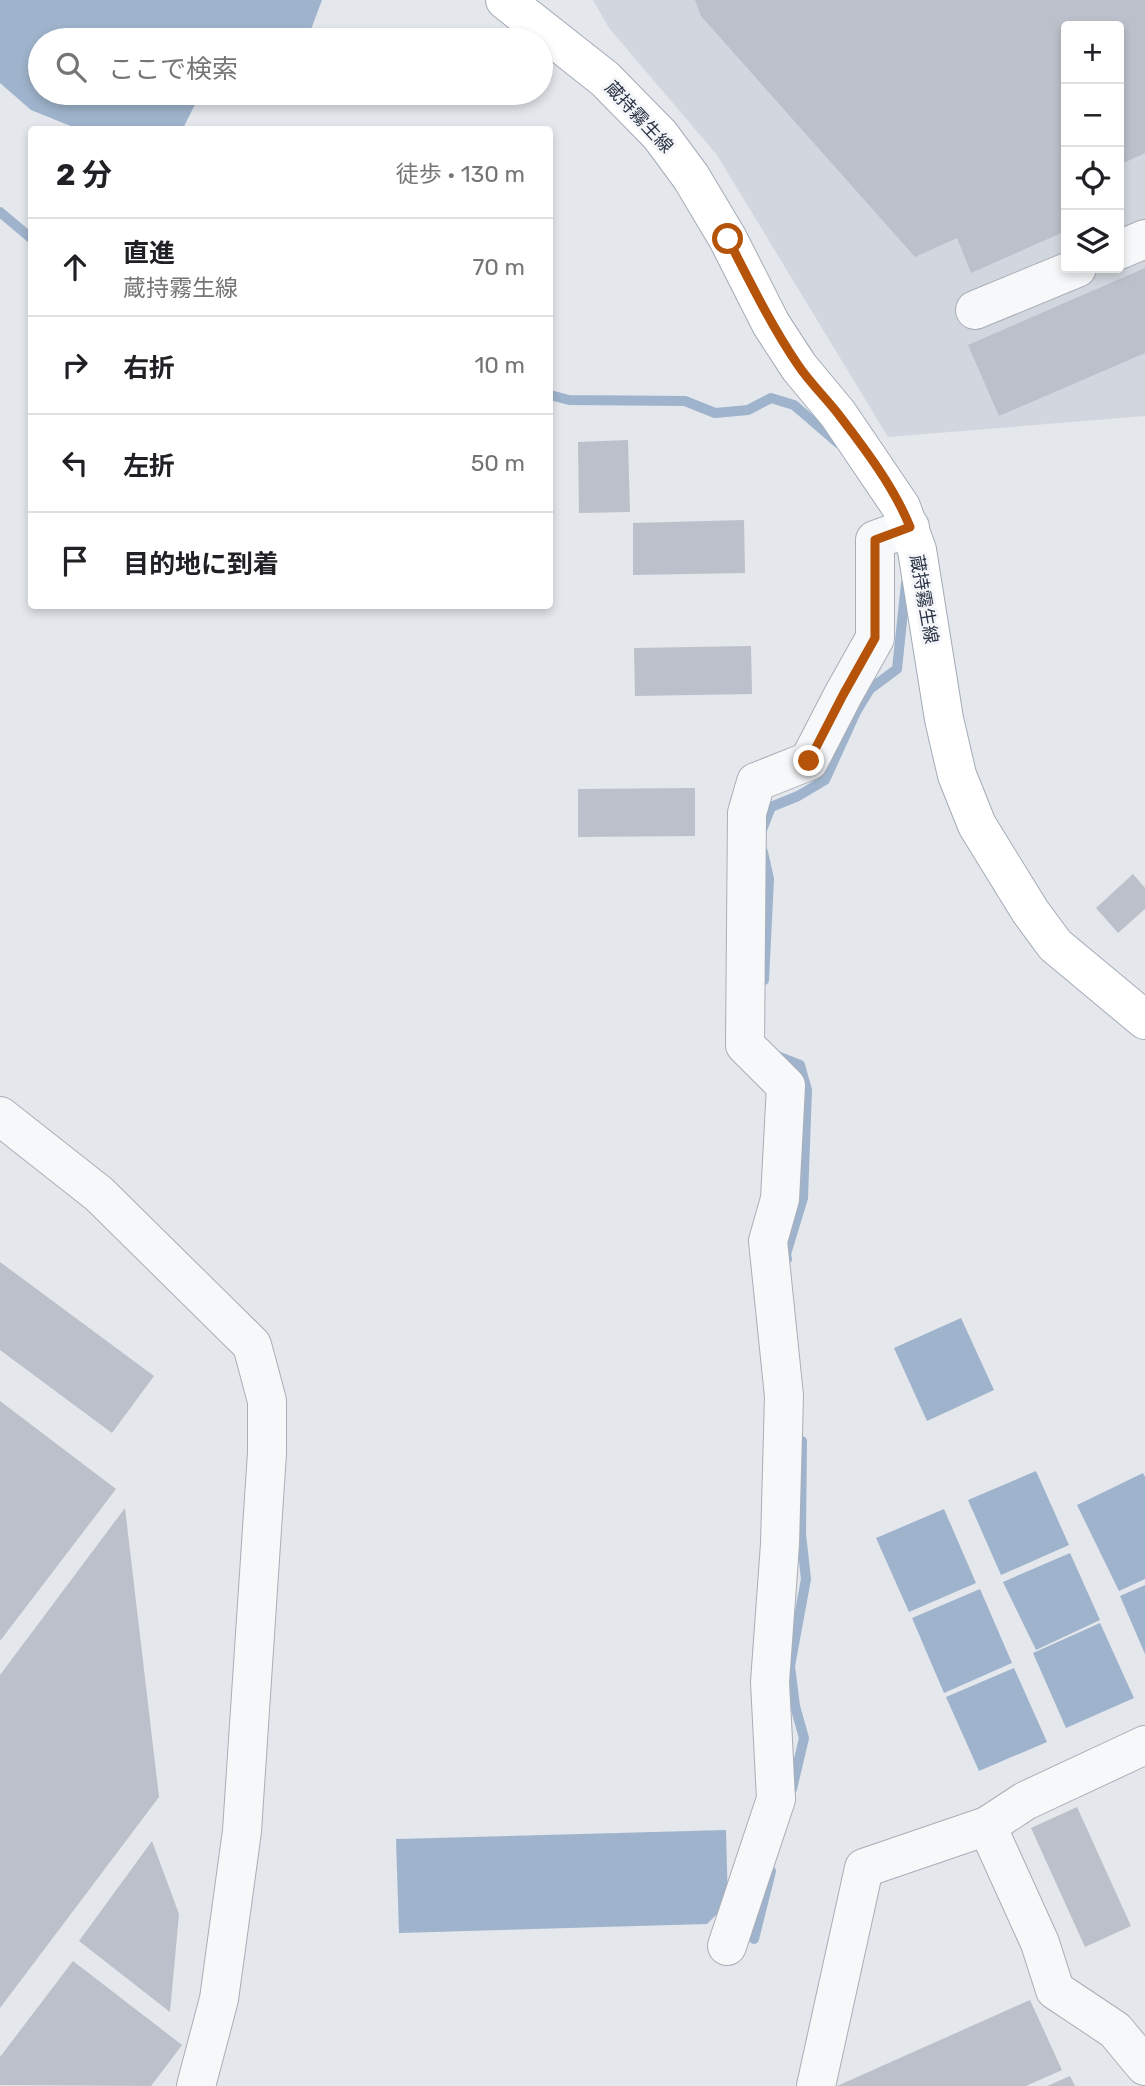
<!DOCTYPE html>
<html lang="ja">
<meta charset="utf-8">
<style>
body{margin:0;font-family:Rubik,"Noto Sans JP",sans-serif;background:#f2f2f2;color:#202124}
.controls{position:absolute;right:21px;top:21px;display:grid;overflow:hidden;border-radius:7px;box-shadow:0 4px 10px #0003}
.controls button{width:63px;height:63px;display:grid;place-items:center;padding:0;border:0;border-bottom:2px solid #e0e0e0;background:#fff;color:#202124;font:35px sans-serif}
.stop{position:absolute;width:21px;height:21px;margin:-16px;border:5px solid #b45309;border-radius:50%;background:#fff}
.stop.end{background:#b45309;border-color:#fff;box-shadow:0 2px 7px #0008}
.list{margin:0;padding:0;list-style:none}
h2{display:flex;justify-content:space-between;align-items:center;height:91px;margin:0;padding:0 28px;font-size:30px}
h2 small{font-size:23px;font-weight:400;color:#757577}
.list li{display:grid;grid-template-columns:46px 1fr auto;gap:21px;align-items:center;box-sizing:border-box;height:98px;padding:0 28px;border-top:2px solid #e0e0e0}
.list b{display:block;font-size:26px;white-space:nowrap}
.list p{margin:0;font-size:23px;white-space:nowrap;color:#757577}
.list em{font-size:23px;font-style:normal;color:#757577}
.icon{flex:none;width:38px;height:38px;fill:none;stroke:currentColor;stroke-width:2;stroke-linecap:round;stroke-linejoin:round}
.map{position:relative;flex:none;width:1145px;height:2086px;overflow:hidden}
.search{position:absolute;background:#fff;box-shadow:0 4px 10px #0003;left:28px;top:28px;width:525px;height:77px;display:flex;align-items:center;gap:18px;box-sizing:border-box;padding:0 24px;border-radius:38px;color:#757577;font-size:26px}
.panel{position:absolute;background:#fff;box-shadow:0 4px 10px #0003;left:28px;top:126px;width:525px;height:483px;border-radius:7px}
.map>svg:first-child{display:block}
.built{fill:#d2d6de;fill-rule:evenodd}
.water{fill:#9fb4cc}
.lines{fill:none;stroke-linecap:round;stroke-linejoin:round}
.stream{stroke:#9fb4cc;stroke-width:10}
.building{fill:#bbc0ca}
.minor-casing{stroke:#a9aeb7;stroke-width:40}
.major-casing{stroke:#a3abb8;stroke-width:40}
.minor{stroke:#f7f8fa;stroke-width:38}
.major{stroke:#fff;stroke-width:38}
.route{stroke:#b45309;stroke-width:9}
.labels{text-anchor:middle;stroke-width:6;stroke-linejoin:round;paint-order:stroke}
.street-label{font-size:18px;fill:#2b3445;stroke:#f4f6f9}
</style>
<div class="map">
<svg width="1145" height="2086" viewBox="0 0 1145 2086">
<rect width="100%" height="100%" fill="#e4e7ec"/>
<path class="built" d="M 593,0 L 1145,0 L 1145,416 L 888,437 L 717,155 L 609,28 ZM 1066,26 L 1119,26 L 1119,268 L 1066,268 Z"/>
<g class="water">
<path d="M 0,0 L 322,0 L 307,40 L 40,40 L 40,93 L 201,93 L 182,130 L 78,129 L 31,110 L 0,83 Z"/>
<path d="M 961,1318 L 994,1390 L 927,1421 L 894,1348 Z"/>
<path d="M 1036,1471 L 1069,1545 L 1001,1575 L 968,1500 Z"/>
<path d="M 1143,1473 L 1145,1477 L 1145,1579 L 1119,1591 L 1077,1505 Z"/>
<path d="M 944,1509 L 976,1583 L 909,1612 L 876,1538 Z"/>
<path d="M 1070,1553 L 1100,1620 L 1036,1650 L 1003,1582 Z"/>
<path d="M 1145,1585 L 1145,1654 L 1120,1596 Z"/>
<path d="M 980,1589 L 1012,1663 L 944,1693 L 912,1618 Z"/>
<path d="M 1100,1623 L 1134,1698 L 1066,1728 L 1033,1653 Z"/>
<path d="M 1014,1668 L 1047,1742 L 979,1771 L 946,1697 Z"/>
<path d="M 726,1830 L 728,1903 L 707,1924 L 399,1933 L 396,1839 Z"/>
</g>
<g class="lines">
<g class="stream">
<path d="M 0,212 L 32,239"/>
<path d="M 550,395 L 569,400 L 685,401 L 715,413 L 748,410 L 771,398 L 794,405 L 838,443"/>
<path d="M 762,830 L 771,807 L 798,796 L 825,780 L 856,712 L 870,689 L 897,669 L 906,583"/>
<path d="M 763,852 L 769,879 L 764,980"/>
<path d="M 777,1056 L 800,1065 L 807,1090 L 803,1198 L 786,1254 L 787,1259"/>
<path d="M 792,1789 L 804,1738 L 795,1706 L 790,1666 L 806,1579 L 801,1534 L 802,1441"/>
<path d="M 754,1939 L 771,1871"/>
</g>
</g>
<g class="building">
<path d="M 695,0 L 1145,0 L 1145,153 L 1119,165 L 1119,26 L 1066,26 L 1066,231 L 971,273 L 957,238 L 915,257 L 701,16 Z"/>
<path d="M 1145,268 L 1145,353 L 999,416 L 968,345 Z"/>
<path d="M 628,440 L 630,512 L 579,513 L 578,442 Z"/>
<path d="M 744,520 L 745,573 L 633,575 L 633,523 Z"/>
<path d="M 751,646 L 752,694 L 635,696 L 634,648 Z"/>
<path d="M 695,788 L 695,836 L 578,837 L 578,789 Z"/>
<path d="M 1133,874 L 1145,888 L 1145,909 L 1118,933 L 1096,908 Z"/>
<path d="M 0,1262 L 154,1376 L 112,1433 L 0,1350 Z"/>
<path d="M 0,1401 L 116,1489 L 0,1641 Z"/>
<path d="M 125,1508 L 159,1797 L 0,2008 L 0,1675 Z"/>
<path d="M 1077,1807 L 1131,1926 L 1085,1947 L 1031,1828 Z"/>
<path d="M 152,1841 L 179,1914 L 170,2012 L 79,1941 Z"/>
<path d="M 73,1961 L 182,2045 L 151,2086 L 0,2085 L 0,2057 Z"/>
<path d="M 1030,2000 L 1062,2070 L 1026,2086 L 837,2086 Z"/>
<path d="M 1070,2076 L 1075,2086 L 1047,2086 Z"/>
</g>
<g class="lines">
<defs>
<g id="minor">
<path d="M 1119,250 L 1145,239"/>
<path d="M 975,310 L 1077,268"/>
<path d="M 0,1116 L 99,1194 L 252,1345 L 267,1401 L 267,1453 L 242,1831 L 219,1999 L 196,2086"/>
<path d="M 1145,1745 L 1025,1801 L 987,1826 L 1040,1943 L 1055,1990 L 1115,2030 L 1145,2066"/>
<path d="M 727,1946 L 776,1799 L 770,1682 L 780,1544 L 784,1396 L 768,1241 L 780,1199 L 786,1086 L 745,1045 L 747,813 L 756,782 L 809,761 L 843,695 L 875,638 L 875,540 L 910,527"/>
<path d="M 816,2086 L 864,1868 L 987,1826"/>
</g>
<path id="major" d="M 505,0 L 605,79 L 660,135 L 691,177 L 728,239 L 771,324 L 799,367 L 838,414 L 901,507 L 917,550 L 944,719 L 957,775 L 977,825 L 1030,911 L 1055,945 L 1145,1020"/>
</defs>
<use href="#minor" class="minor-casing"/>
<use href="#major" class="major-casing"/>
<use href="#minor" class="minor"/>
<use href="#major" class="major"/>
</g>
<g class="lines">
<path class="route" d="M 728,239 C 750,282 771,325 798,365 C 810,383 826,398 839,415 C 865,449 894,487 910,527 L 875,540 L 875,638 L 843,695 L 809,761"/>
</g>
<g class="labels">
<g class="street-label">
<text transform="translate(639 117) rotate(47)" y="6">蔵持霧生線</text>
<text transform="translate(924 599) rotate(80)" y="6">蔵持霧生線</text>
</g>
</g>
</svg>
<div class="controls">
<button>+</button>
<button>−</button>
<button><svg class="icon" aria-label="locate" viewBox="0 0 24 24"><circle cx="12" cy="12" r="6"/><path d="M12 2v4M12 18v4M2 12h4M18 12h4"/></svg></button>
<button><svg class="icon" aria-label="layers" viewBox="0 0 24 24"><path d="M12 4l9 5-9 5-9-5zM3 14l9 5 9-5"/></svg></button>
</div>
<div class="stop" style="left:728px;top:239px"></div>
<div class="stop end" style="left:809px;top:761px"></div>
<div class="search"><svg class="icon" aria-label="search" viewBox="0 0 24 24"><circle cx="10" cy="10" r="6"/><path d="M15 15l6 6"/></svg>ここで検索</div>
<section class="panel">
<h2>2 分<small>徒歩 · 130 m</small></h2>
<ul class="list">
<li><svg class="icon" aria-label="ahead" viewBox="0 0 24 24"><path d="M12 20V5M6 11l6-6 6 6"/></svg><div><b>直進</b><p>蔵持霧生線</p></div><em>70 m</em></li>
<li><svg class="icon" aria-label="right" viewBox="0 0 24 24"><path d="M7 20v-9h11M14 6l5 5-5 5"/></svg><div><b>右折</b></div><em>10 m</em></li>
<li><svg class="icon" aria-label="left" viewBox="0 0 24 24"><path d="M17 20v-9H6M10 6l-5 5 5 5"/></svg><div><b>左折</b></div><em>50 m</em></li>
<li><svg class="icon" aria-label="arrive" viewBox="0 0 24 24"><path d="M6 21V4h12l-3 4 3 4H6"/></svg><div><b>目的地に到着</b></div></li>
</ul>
</section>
</div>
